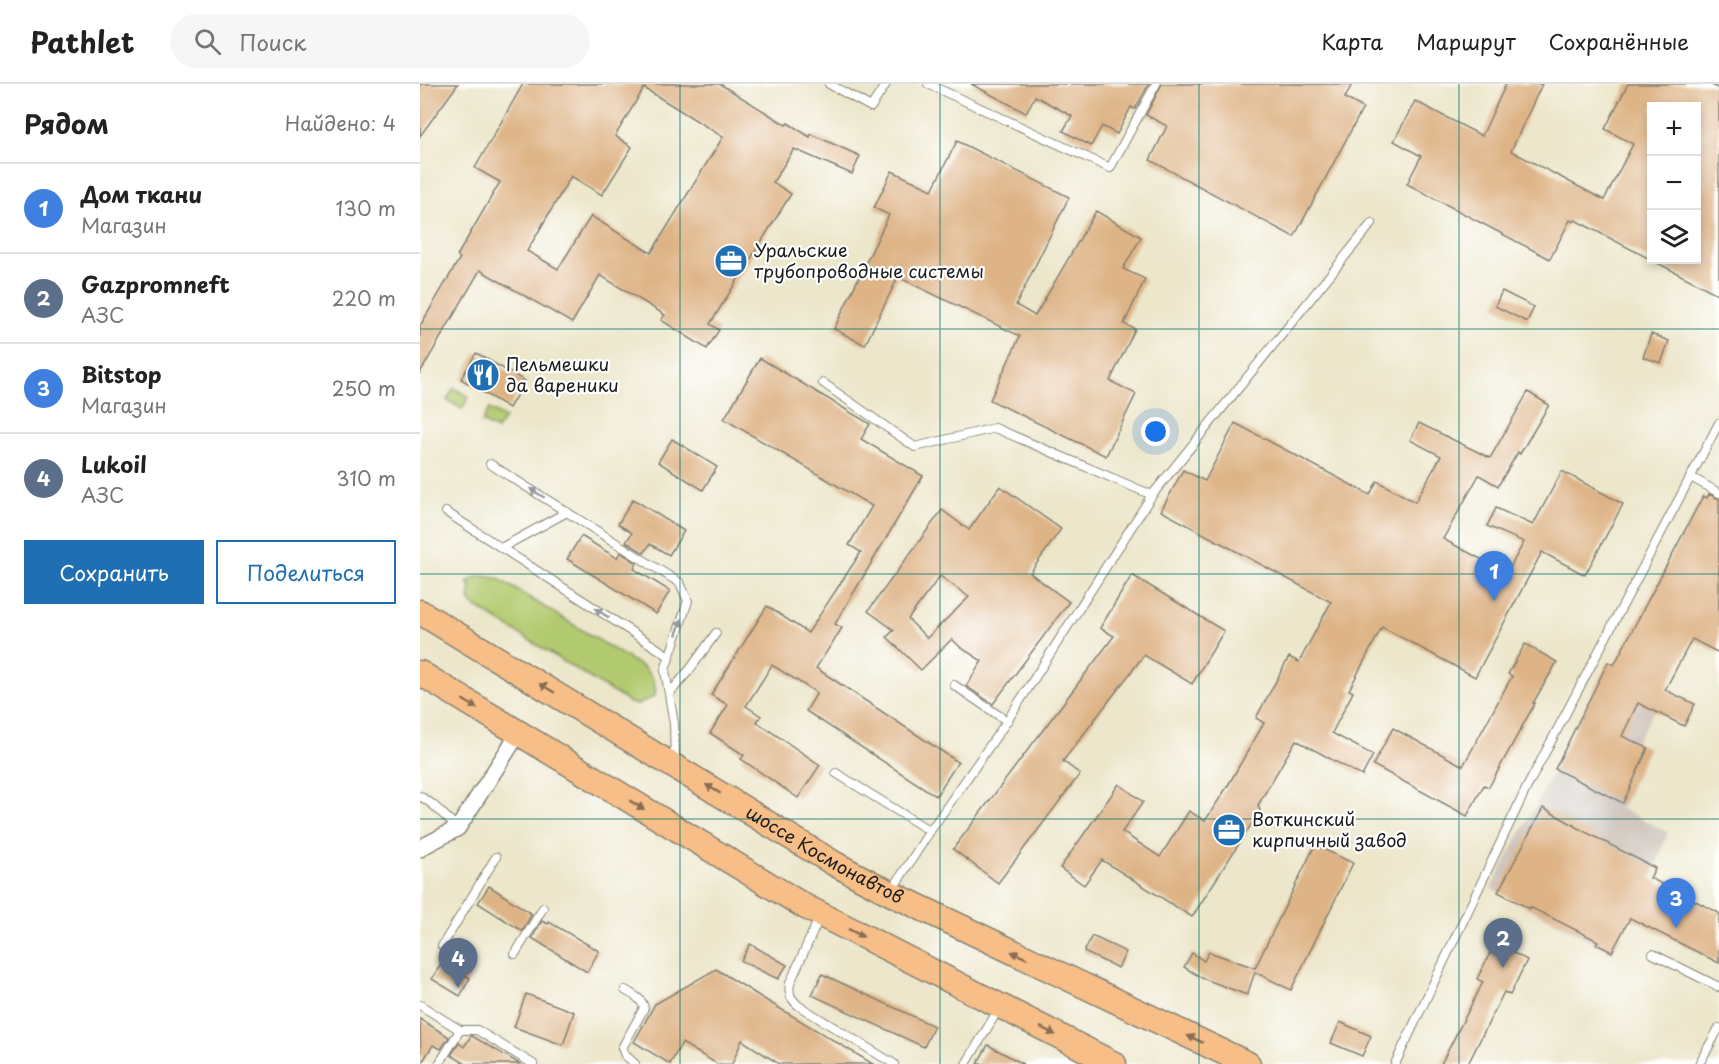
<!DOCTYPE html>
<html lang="ru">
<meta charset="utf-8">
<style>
body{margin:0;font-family:"Playpen Sans",sans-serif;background:#f6f6f6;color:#222}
.controls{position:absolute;right:18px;top:18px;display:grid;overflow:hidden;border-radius:0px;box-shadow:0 3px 9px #0003}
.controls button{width:54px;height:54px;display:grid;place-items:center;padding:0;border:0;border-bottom:2px solid #e0e0e0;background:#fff;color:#222;font:30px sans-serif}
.you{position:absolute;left:736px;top:348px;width:21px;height:21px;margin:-15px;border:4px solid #fff;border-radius:50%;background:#1a73e8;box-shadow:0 0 0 9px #1a73e833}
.badge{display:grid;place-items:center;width:39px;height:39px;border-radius:50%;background:#1f6fb2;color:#fff;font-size:20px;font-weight:700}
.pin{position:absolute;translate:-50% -50px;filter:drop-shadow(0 2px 3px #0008)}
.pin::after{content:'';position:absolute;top:32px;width:21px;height:18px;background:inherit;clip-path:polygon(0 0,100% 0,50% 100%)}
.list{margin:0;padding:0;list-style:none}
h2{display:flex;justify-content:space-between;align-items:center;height:78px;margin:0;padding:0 24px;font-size:26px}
h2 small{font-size:20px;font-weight:400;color:#767676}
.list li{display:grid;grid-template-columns:39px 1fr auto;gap:18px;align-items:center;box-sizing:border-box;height:90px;padding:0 24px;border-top:2px solid #e0e0e0}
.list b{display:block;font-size:22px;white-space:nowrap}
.list p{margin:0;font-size:20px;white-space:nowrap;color:#767676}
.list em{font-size:20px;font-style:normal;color:#767676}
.actions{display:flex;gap:12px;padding:18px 24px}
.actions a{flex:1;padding:14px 0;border:2px solid #1f6fb2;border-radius:0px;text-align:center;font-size:21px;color:#1f6fb2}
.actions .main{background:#1f6fb2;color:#fff}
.icon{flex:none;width:33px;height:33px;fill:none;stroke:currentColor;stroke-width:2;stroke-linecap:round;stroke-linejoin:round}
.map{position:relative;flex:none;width:1299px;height:980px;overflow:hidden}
header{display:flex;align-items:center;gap:36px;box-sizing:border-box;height:84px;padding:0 30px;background:#fff;border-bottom:2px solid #e0e0e0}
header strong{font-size:28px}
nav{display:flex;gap:33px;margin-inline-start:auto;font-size:21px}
.search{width:420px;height:54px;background:#f6f6f6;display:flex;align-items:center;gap:15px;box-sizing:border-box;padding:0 21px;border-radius:33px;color:#767676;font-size:22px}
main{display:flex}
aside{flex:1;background:#fff}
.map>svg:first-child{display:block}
.industrial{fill:#ccc2b9}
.green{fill:#b3cb70;stroke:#687446;stroke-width:1.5}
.building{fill:#deb486;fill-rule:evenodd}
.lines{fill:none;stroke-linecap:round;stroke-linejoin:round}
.service-casing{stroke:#848173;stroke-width:10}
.minor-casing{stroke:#848173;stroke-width:18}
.primary-casing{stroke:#848173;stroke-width:27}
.service{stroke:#fff;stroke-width:8}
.minor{stroke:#fff;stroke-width:15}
.primary{stroke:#f7be87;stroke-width:24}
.oneway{fill:#999}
.oneway2{fill:#8a6d52}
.grid{fill:none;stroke:#0f766e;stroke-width:1.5;stroke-opacity:0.55}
.labels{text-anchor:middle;stroke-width:4.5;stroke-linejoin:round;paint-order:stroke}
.poi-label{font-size:18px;fill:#1c1c1c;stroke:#fff;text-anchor:start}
.street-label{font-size:18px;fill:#1c1c1c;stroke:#fff}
</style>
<header>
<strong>Pathlet</strong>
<div class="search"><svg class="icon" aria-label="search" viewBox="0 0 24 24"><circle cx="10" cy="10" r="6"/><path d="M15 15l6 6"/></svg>Поиск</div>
<nav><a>Карта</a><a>Маршрут</a><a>Сохранённые</a></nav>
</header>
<main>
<aside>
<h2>Рядом<small>Найдено: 4</small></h2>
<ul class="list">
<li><span class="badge" style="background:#3f7fe0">1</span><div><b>Дом ткани</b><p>Магазин</p></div><em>130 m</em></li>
<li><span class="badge" style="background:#5c6f8a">2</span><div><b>Gazpromneft</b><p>АЗС</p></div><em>220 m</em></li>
<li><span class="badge" style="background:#3f7fe0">3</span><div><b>Bitstop</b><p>Магазин</p></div><em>250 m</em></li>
<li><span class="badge" style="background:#5c6f8a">4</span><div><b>Lukoil</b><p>АЗС</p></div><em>310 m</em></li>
</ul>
<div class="actions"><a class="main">Сохранить</a><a>Поделиться</a></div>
</aside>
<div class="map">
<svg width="1299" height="980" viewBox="0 0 1299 980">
<rect width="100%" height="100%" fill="#fff"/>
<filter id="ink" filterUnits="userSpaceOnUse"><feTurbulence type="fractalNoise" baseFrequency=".0167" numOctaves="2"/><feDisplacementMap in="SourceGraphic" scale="12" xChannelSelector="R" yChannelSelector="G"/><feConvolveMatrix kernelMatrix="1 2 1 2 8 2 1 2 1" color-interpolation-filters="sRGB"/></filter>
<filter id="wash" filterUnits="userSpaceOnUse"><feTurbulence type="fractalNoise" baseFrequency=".008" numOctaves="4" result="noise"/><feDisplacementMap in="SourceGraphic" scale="24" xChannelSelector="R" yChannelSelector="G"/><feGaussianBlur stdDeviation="1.35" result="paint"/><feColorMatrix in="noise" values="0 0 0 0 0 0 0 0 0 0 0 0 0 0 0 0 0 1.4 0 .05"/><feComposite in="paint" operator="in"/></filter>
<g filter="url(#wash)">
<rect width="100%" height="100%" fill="#ece6ca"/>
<path class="industrial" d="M 1188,578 L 1275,620 L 1264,642 L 1234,627 L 1216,658 L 1228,664 L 1201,725 L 1248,748 L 1235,784 L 1192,868 L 1071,804 L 1135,685 Z"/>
<g class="green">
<path d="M 34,304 L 49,313 L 42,325 L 27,316 Z"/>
<path d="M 69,325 L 85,334 L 77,346 L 62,338 Z"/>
<path d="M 62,492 L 77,494 L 224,584 C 232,593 237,600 235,612 L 217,621 L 210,619 L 53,521 L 49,516 L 51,502 L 47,499 L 54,494 Z"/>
</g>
<g id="blocks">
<g class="building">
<path d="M 0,0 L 38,0 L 0,52 Z"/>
<path d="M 103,0 L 300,0 L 366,41 L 368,39 L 390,53 L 391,50 L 440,72 L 432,90 L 374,65 L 353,98 L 371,110 L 290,240 L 299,246 L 287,265 L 241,236 L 245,231 L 180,191 L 152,239 L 60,186 L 0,289 L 0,242 L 40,174 L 37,172 L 80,98 L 55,84 ZM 224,4 L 303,53 L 231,169 L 171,132 L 138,185 L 107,167 L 151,92 L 182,111 L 212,63 L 195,52 Z"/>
<path d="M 551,0 L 729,0 L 715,25 L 711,23 L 697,50 L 682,42 L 671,62 L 643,47 L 652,32 L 615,12 L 606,29 Z"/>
<path d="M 742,0 L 932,0 L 925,14 L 943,24 L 874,153 L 730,76 L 747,42 L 726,31 Z"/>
<path d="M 1086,0 L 1122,0 L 1091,67 L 1184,116 L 1213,60 L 1185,45 L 1208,0 L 1290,0 L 1299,5 L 1299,211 L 1155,136 L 1153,138 L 1150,136 L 1130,175 L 987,100 L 1001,72 L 974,57 L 995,17 L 1062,52 ZM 1232,22 L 1276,22 L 1276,176 L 1232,176 Z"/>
<path d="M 537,57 L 649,113 L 596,221 L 615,232 L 676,127 L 721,153 L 703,185 L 725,195 L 704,240 L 715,245 L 690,297 L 716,310 L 686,372 L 570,316 L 600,252 L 478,193 L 445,261 L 414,245 L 469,131 L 454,124 L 472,87 L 512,106 Z"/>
<path d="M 1082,207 L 1114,223 L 1107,238 L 1075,222 Z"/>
<path d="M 1231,250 L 1249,257 L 1241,279 L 1223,273 Z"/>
<path d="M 56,269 L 105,297 L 89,324 L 41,295 Z"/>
<path d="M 340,274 L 450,340 L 441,355 L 503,392 L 415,540 L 422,544 L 396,584 L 538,678 L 516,712 L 386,627 L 397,609 L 352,581 L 326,622 L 341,632 L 337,638 L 400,681 L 378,714 L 321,675 L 324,671 L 290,649 L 308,621 L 291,611 L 347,522 L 388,549 L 441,468 L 429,461 L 452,422 L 304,335 Z"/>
<path d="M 1108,308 L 1129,321 L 1100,370 L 1098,368 L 1078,402 L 1059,391 L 1023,455 L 1087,489 L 1104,458 L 1067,442 L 1076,424 L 1113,441 L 1142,387 L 1203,420 L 1165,491 L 1122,468 L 1055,593 L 962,543 L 929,606 L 933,608 L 912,649 L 953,671 L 942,692 L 876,656 L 838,721 L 840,727 L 772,833 L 682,776 L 664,801 L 640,784 L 699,700 L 723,718 L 702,748 L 740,773 L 769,727 L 785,737 L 807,703 L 844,639 L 836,634 L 869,573 L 879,578 L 911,518 L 741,427 L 763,386 L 785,397 L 815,339 L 950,411 L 957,397 L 995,418 L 1021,372 L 990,356 L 999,339 L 1070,374 Z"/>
<path d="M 252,355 L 297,383 L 283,406 L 238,378 Z"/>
<path d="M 580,402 L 641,445 L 610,489 L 649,518 L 573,620 L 546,602 L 562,577 L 540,563 L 532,555 L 501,586 L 467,553 L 474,546 L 448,527 L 522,426 L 549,446 ZM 520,492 L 549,513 L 507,554 L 488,535 Z"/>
<path d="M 1289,410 L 1299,415 L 1299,569 L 1272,555 L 1245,606 L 1275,620 L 1264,642 L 1218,619 L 1202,652 L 1228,664 L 1203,719 L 1135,685 L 1188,578 L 1194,581 L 1283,412 L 1287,414 Z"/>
<path d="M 213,415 L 264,447 L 249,471 L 230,460 L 224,469 L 206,458 L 212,449 L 198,440 Z"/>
<path d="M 161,452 L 197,474 L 200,468 L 217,479 L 214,485 L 250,507 L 236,530 L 147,475 Z"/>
<path d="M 712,491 L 804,547 L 772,600 L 724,571 L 643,677 L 660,690 L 578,799 L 533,765 L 694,552 L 680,544 Z"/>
<path d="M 1105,560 L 1137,578 L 1113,619 L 1115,619 L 1069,703 L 1064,701 L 1047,732 L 953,681 L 973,644 L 1043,682 L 1092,592 L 1088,590 Z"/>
<path d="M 1123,724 L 1154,741 L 1154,742 L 1235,784 L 1230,794 L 1299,829 L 1299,879 L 1210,834 L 1192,868 L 1176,860 L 1178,857 L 1110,823 L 1110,825 L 1078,808 Z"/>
<path d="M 895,761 L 933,779 L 871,906 L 835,888 L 827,911 L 782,894 L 764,883 L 772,869 L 784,877 L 789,868 L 835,884 Z"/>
<path d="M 69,802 L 112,830 L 102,847 L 58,819 Z"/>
<path d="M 122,837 L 128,840 L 129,838 L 179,867 L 167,888 L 112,854 Z"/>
<path d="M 672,852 L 706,868 L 698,884 L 664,868 Z"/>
<path d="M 1075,859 L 1107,876 L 1090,911 L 1084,908 L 1048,980 L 1021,980 L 1063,898 L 1057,895 Z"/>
<path d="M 330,860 L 367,881 L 358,895 L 321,877 Z"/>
<path d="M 22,878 L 50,894 L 40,912 L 12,895 Z"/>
<path d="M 296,885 L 344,915 L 453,980 L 359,980 L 322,956 L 312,980 L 297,980 L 262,959 L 250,980 L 214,958 L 235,920 Z"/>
<path d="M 402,890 L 514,942 L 504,963 L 392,911 Z"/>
<path d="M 106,910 L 154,928 L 143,961 L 94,943 Z"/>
<path d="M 0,935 L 29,953 L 21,965 L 13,961 L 1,980 Z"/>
<path d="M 920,938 L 951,952 L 942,972 L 911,959 Z"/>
<path d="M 51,952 L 52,952 L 100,980 L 46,980 L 31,971 L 39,959 L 44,963 Z"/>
<path d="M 568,961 L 603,980 L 557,980 Z"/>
</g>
</g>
</g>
<g filter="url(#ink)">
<use href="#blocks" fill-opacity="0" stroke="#848173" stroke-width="1.5"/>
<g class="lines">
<defs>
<g id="service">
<path d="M 409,0 L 451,23 L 466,0"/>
<path d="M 508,0 L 690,84 L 736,0"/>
<path d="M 403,299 L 495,363 L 575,344 L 732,411 L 587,637 L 534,601"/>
<path d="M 70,380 L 260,499 L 268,517 L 245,586 L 254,640 L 255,677"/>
<path d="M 1271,393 L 1299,409"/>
<path d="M 732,411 L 952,139"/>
<path d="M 26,428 L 249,572"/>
<path d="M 81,464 L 147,428"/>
<path d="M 249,610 L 271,584 L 296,549"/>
<path d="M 416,689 L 510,747"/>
<path d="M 0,712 L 12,720 L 38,744"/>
<path d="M 472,806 L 510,747 L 587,637"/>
<path d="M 400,832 L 370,899 C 368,911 371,915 379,922 L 474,980"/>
<path d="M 22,862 L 76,773"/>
<path d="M 95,870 L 123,824"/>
<path d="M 1233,870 L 1299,903"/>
<path d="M 205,906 C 213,911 222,914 224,924 L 202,964 L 205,971 L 215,980"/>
<path d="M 0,921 L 40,946 L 57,946 L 113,980"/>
<path d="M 19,980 L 40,946"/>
<path d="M 546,980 L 578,926"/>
<path d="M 975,980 L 1107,703 L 1299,339"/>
<path d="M 1279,980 L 1299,944"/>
</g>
<path id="minor" d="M 0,765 L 2,763 L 38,744 L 98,650"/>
<g id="primary">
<path id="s1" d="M 0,528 L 415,780 L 470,809 L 828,980"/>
<path d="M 0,589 L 384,822 L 694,980"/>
</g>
</defs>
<use href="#service" class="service-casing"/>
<use href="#minor" class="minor-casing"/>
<use href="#primary" class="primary-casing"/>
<use href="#service" class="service"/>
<use href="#minor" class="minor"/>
<use href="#primary" class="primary"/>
</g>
<defs><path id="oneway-solid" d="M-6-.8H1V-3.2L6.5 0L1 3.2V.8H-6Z" transform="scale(1.5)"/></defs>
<g class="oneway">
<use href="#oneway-solid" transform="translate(117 409) rotate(-148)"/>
<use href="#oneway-solid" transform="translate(182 529) rotate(-147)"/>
<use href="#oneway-solid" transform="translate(259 543) rotate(-71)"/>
</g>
<g class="oneway2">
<use href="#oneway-solid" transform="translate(127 604) rotate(-149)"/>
<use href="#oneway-solid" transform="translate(50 620) rotate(32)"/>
<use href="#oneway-solid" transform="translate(293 705) rotate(-149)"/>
<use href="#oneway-solid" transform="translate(217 721) rotate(31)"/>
<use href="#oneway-solid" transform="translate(436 849) rotate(27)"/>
<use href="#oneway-solid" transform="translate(599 871) rotate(-155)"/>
<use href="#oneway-solid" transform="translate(628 947) rotate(27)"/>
<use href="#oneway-solid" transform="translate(775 955) rotate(-155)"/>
</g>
</g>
<path class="grid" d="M 260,0 L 260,980M 520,0 L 520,980M 779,0 L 779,980M 1039,0 L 1039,980M 0,245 L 1299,245M 0,490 L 1299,490M 0,735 L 1299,735"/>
<defs>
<symbol id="office-disc" viewBox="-11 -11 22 22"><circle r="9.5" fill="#1f6fb2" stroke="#fff"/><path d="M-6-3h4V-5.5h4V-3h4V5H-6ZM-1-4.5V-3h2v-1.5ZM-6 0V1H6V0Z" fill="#fff"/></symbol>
<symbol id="restaurant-disc" viewBox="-11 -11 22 22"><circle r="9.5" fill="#1f6fb2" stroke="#fff"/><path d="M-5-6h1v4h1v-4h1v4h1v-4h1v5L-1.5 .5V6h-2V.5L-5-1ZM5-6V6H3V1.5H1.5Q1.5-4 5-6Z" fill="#fff"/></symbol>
</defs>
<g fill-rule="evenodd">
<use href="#office-disc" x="292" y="158" width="38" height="38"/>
<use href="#restaurant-disc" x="44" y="272" width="38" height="38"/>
<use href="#office-disc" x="790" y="727" width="38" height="38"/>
</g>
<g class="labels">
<g class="poi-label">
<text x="334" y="173">Уральские<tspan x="334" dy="21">трубопроводные системы</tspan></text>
<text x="86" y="287">Пельмешки<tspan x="86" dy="21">да вареники</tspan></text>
<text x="832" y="742">Воткинский<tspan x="832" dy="21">кирпичный завод</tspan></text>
</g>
<g class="street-label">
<text dy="6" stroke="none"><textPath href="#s1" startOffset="472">шоссе Космонавтов</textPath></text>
</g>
</g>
</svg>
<div class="controls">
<button>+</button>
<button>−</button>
<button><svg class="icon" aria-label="layers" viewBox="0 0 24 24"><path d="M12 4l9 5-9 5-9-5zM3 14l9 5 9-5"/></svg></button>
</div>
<div class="you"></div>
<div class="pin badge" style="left:1074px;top:517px;background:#3f7fe0">1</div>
<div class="pin badge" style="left:1083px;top:884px;background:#5c6f8a">2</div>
<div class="pin badge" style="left:1256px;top:844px;background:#3f7fe0">3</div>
<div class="pin badge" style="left:38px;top:904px;background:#5c6f8a">4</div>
</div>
</main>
